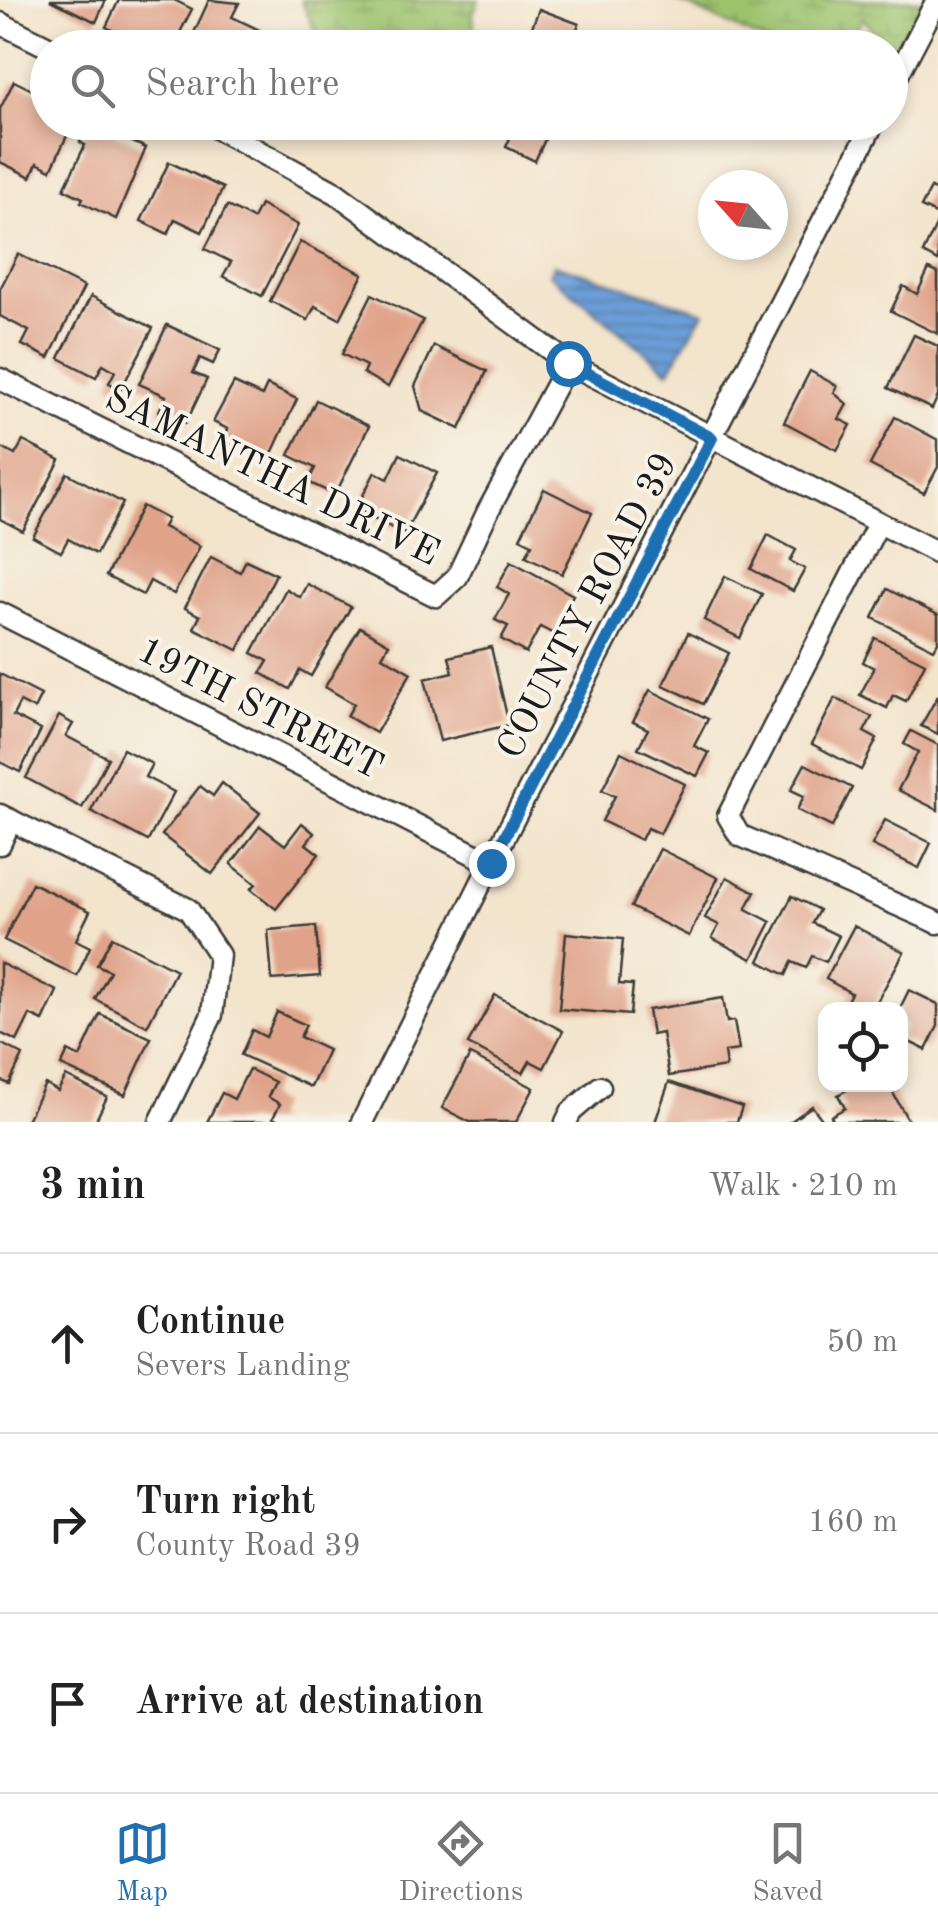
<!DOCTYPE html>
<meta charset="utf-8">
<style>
body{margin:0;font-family:"Old Standard TT",serif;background:#f2f2f2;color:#222}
.controls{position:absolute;right:30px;bottom:30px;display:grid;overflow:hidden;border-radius:20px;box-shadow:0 5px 15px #0003}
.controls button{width:90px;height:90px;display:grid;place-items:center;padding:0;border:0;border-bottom:2px solid #e0e0e0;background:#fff;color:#222;font:50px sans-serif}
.compass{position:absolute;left:698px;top:170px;width:90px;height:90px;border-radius:50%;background:#fff;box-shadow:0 5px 15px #0003;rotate:297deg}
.stop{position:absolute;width:30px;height:30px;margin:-22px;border:8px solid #1f6fb2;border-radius:50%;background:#fff}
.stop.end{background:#1f6fb2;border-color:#fff;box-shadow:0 2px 10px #0008}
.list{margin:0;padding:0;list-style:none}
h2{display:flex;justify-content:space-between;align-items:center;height:130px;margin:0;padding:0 40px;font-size:42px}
h2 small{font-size:32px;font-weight:400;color:#767676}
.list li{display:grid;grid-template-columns:65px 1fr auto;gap:30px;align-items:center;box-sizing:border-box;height:180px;padding:0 40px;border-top:2px solid #e0e0e0}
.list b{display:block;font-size:38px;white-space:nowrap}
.list p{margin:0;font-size:32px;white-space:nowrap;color:#767676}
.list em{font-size:32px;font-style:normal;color:#767676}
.icon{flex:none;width:55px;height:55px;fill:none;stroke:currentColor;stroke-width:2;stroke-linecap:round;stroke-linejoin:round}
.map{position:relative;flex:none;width:938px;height:1122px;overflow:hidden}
.search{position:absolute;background:#fff;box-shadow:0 5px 15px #0003;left:30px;right:30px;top:30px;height:110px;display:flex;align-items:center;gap:25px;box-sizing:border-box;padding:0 35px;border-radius:55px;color:#767676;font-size:38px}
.sheet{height:670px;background:#fff}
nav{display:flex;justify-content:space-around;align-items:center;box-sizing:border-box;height:140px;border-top:2px solid #e0e0e0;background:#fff;font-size:28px;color:#767676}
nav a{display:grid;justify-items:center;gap:5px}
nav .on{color:#1f6fb2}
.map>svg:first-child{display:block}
.wetland{fill:url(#wetland-marsh);stroke:#5c6f44;stroke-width:2.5}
.water{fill:url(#water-rules);stroke:#445d7a;stroke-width:2.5}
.building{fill:#e0a38a}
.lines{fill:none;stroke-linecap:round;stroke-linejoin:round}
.minor-casing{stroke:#3c3a36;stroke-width:25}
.minor{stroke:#fff;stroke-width:20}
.route{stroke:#1f6fb2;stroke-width:12}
.labels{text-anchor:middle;stroke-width:8;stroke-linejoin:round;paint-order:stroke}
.street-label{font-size:38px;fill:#1c1c1c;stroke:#f7f3e8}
</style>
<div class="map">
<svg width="938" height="1122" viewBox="0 0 938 1122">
<defs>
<pattern id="wetland-marsh" width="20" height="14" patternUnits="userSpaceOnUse" patternTransform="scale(2.5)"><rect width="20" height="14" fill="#9bc26d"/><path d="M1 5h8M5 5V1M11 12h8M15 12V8" fill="none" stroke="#85a65e"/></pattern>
<pattern id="water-rules" width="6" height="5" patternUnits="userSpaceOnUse" patternTransform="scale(2.5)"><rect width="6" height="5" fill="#6c9ed7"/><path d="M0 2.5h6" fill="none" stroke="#5880ae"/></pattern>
</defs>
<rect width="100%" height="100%" fill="#f7f3e8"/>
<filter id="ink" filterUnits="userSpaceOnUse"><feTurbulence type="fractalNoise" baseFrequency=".01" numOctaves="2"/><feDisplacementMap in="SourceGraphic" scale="20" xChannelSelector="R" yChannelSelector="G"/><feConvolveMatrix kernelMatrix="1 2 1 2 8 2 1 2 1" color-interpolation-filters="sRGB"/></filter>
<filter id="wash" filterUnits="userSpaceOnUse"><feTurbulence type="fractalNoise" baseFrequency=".0048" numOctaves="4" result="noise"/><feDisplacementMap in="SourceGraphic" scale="40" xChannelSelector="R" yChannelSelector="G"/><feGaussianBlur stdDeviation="2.25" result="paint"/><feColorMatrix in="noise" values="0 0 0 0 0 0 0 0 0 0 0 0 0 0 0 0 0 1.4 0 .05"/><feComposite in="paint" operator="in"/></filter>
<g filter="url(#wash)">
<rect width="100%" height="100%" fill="#f3e4cc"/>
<g class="wetland">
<path d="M 301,0 L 479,0 L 473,13 L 475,46 L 323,47 Z"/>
<path d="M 675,0 L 924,0 L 891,54 L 890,48 L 886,47 L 863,18 L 846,47 L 777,47 Z"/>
</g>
<path class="water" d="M 554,264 L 704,312 L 669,371 L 549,274 Z"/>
<g id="blocks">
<g class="building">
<path d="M 50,0 L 106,0 L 96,22 Z"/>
<path d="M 119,0 L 174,0 L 192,9 L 172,48 L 148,48 L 106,27 Z"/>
<path d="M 209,0 L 239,3 L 232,17 L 270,35 L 264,48 L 187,48 Z"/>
<path d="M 539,9 L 579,24 L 570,48 L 547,48 L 527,40 Z"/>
<path d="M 14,81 L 48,98 L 48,122 L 62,122 L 71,127 L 51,170 L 37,163 L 31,177 L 0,162 L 0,109 Z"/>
<path d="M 89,122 L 146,148 L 116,219 L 81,202 L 83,198 L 64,189 L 85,145 L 80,142 Z"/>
<path d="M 482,122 L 553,122 L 535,161 L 506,147 L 511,136 Z"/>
<path d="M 169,162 L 223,188 L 202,232 L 175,219 L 168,234 L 141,221 Z"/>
<path d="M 931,188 L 938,192 L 938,215 L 921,207 Z"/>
<path d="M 260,205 L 298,225 L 262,296 L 223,276 L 231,262 L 205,249 L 227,206 L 253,219 Z"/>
<path d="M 938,221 L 938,261 L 923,253 Z"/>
<path d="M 300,242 L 363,274 L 340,319 L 315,306 L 308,320 L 270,301 Z"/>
<path d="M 18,254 L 84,287 L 49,358 L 22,345 L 29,331 L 0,316 L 0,289 Z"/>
<path d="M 929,269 L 938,273 L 938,334 L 891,311 L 903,286 L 917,294 Z"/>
<path d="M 372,294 L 423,320 L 388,387 L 363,373 L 366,366 L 342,354 Z"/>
<path d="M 91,296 L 153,328 L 121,389 L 109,383 L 115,371 L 103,364 L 96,377 L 59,358 Z"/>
<path d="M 167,325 L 220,350 L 213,364 L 200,358 L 193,373 L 207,379 L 186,423 L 159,411 L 166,396 L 139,384 Z"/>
<path d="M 914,335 L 938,346 L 938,396 L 932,409 L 888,388 Z"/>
<path d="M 434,346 L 487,371 L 460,429 L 422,411 L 415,386 Z"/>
<path d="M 810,371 L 837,386 L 834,393 L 847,404 L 839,419 L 851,425 L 837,450 L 784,422 Z"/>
<path d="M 234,383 L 262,396 L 267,385 L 297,399 L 268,462 L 222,441 L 228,429 L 213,422 Z"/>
<path d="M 316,400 L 369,426 L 335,495 L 308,482 L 315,468 L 289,455 Z"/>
<path d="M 895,417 L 938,440 L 938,467 L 924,493 L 870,465 Z"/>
<path d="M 23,441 L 60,460 L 23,531 L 0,519 L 0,447 L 15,455 Z"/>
<path d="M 400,454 L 437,473 L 404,534 L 356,509 L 375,472 L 388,479 Z"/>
<path d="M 67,473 L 123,503 L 96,554 L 68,539 L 61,552 L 33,537 Z"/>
<path d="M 544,489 L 592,513 L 562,574 L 526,556 L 532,544 L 520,538 Z"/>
<path d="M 142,506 L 167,519 L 163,527 L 200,546 L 174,594 L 150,581 L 143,595 L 106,576 Z"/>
<path d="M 768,535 L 796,550 L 790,561 L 805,569 L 793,591 L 751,569 Z"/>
<path d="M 211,557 L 240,572 L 246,560 L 276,574 L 238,650 L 194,628 L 200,616 L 185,608 Z"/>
<path d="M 511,561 L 573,595 L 552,633 L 540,627 L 526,653 L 501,639 L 508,626 L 495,620 L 509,594 L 497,587 Z"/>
<path d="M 725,576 L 762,594 L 740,638 L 704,620 Z"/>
<path d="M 307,584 L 351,607 L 311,676 L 300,670 L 290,689 L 261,673 L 268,661 L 252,653 L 286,589 L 300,597 Z"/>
<path d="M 887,589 L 938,615 L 938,642 L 934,649 L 873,618 Z"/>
<path d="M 360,627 L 389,644 L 382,656 L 411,673 L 376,733 L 347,716 L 354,704 L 325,687 Z"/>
<path d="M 688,633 L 729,653 L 703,704 L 663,685 Z"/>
<path d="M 875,638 L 925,663 L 906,701 L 893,695 L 887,708 L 860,695 L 874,668 L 863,662 Z"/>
<path d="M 491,647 L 509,725 L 440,741 L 425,679 L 453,672 L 449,657 Z"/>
<path d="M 0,674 L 41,695 L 34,709 L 20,702 L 13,716 L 41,730 L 20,772 L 0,762 Z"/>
<path d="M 650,690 L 708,719 L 694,746 L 709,753 L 697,776 L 638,748 L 648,729 L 633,722 Z"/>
<path d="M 938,695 L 938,734 L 921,726 Z"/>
<path d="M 835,698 L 872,717 L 864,732 L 877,739 L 861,770 L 812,744 Z"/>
<path d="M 59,716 L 73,724 L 66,736 L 108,758 L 82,808 L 26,778 Z"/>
<path d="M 911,731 L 938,745 L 938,810 L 898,790 L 918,752 L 904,744 Z"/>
<path d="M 123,749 L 152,764 L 145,777 L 174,792 L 148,841 L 91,811 Z"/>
<path d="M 621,752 L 685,784 L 660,834 L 647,828 L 641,840 L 602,821 L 615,796 L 602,790 Z"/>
<path d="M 805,764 L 852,788 L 832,827 L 797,810 L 804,796 L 791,790 Z"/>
<path d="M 222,783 L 260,813 L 212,874 L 162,835 L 200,786 L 213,796 Z"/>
<path d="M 885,820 L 931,843 L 919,868 L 872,845 Z"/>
<path d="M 302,823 L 314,833 L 306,844 L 319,854 L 276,909 L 251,889 L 256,884 L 231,864 L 260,826 L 285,845 Z"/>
<path d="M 660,849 L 718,878 L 689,936 L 631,907 Z"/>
<path d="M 727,877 L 755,892 L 746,909 L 771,922 L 752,959 L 712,938 L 719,925 L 705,918 Z"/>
<path d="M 32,883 L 90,911 L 76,940 L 90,947 L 77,976 L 4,940 Z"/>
<path d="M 792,896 L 819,910 L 812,923 L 839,936 L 826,962 L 812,956 L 806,968 L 792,962 L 786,975 L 759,961 Z"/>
<path d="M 316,926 L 320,976 L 272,980 L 268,930 Z"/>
<path d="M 854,926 L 904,952 L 873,1009 L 854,1009 L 845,1005 L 851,993 L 826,979 Z"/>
<path d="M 566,933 L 623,939 L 619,984 L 633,985 L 630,1015 L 559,1009 Z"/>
<path d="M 112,937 L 176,970 L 147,1026 L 95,999 L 110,971 L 97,965 Z"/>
<path d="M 0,963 L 57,991 L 43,1021 L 30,1015 L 17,1041 L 0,1033 Z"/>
<path d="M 909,990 L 938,1004 L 938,1026 L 926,1050 L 901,1038 L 907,1026 L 900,1023 L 900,1008 Z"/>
<path d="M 495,995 L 563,1031 L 544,1068 L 530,1061 L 523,1073 L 468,1044 Z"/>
<path d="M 723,998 L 727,1022 L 734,1021 L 739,1050 L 724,1052 L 726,1067 L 669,1076 L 662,1033 L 652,1035 L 648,1010 Z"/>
<path d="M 277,1012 L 306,1025 L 300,1037 L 328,1050 L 311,1087 L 241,1055 L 252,1030 L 266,1037 Z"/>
<path d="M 100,1014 L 151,1038 L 125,1095 L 61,1066 L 68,1051 L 80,1057 Z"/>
<path d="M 0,1043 L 23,1055 L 9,1084 L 0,1080 Z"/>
<path d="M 470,1055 L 534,1088 L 516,1122 L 470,1122 L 442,1108 Z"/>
<path d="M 249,1069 L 275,1082 L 268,1097 L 280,1104 L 273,1118 L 281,1122 L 207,1122 L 222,1093 L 234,1099 Z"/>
<path d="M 66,1076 L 107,1097 L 95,1122 L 26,1122 L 45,1084 L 58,1091 Z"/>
<path d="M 669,1082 L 742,1107 L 737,1122 L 655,1122 Z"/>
<path d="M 857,1084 L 888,1084 L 909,1122 L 834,1122 L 831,1116 L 845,1108 L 838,1095 Z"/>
<path d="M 812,1106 L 824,1122 L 790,1122 Z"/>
</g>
</g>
</g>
<g filter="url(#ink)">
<use href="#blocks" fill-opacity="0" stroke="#3c3a36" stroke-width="2.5"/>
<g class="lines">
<defs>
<g id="minor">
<path d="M 0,23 L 50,48"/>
<path d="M 890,90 L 937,0"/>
<path d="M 205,122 L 336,193 L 568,363 L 938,553"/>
<path d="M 0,379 L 436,596 L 457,577 L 488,511 L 568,363"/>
<path d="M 878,524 L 728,816 L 739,835 L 938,923"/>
<path d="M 0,613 L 491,863"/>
<path d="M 0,815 L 188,909 L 219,955 L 212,1015 L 160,1122"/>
<path d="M 0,844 L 11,820"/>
<path d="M 362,1122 L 491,863 L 874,122"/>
<path d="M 566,1122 L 571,1112 L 600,1087"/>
</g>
</defs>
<use href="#minor" class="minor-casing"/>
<use href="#minor" class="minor"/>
</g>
</g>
<g class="lines" filter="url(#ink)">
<path class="route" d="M 491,863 L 712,438 L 568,363"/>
</g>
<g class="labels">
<g class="street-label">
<text transform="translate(273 474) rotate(26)" y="13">SAMANTHA DRIVE</text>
<text transform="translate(586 605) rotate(-62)" y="13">COUNTY ROAD 39</text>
<text transform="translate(261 707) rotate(27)" y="13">19TH STREET</text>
</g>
</g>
</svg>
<div class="controls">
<button><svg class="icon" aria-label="locate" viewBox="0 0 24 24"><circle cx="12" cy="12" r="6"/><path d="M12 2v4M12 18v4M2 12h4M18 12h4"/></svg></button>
</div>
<svg class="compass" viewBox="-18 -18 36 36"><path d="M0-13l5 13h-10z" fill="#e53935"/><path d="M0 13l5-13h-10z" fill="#767676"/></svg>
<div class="stop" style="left:568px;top:363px"></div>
<div class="stop end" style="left:491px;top:863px"></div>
<div class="search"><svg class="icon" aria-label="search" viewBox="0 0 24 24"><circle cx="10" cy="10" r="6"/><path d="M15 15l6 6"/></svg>Search here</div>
</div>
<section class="sheet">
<h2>3 min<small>Walk · 210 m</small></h2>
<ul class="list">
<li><svg class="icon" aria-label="ahead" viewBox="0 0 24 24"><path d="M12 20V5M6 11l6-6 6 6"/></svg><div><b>Continue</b><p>Severs Landing</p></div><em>50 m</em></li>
<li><svg class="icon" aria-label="right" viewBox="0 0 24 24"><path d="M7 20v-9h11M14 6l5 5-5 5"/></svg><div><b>Turn right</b><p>County Road 39</p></div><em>160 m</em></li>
<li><svg class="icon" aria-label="arrive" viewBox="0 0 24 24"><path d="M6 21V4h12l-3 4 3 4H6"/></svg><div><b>Arrive at destination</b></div></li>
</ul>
</section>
<nav>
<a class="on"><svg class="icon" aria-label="map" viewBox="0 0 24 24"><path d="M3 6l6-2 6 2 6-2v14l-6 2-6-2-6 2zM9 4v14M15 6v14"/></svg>Map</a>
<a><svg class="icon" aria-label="directions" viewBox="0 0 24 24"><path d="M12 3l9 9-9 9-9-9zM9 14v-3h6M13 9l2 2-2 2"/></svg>Directions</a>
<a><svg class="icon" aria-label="saved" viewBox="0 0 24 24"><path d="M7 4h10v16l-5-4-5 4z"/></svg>Saved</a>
</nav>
